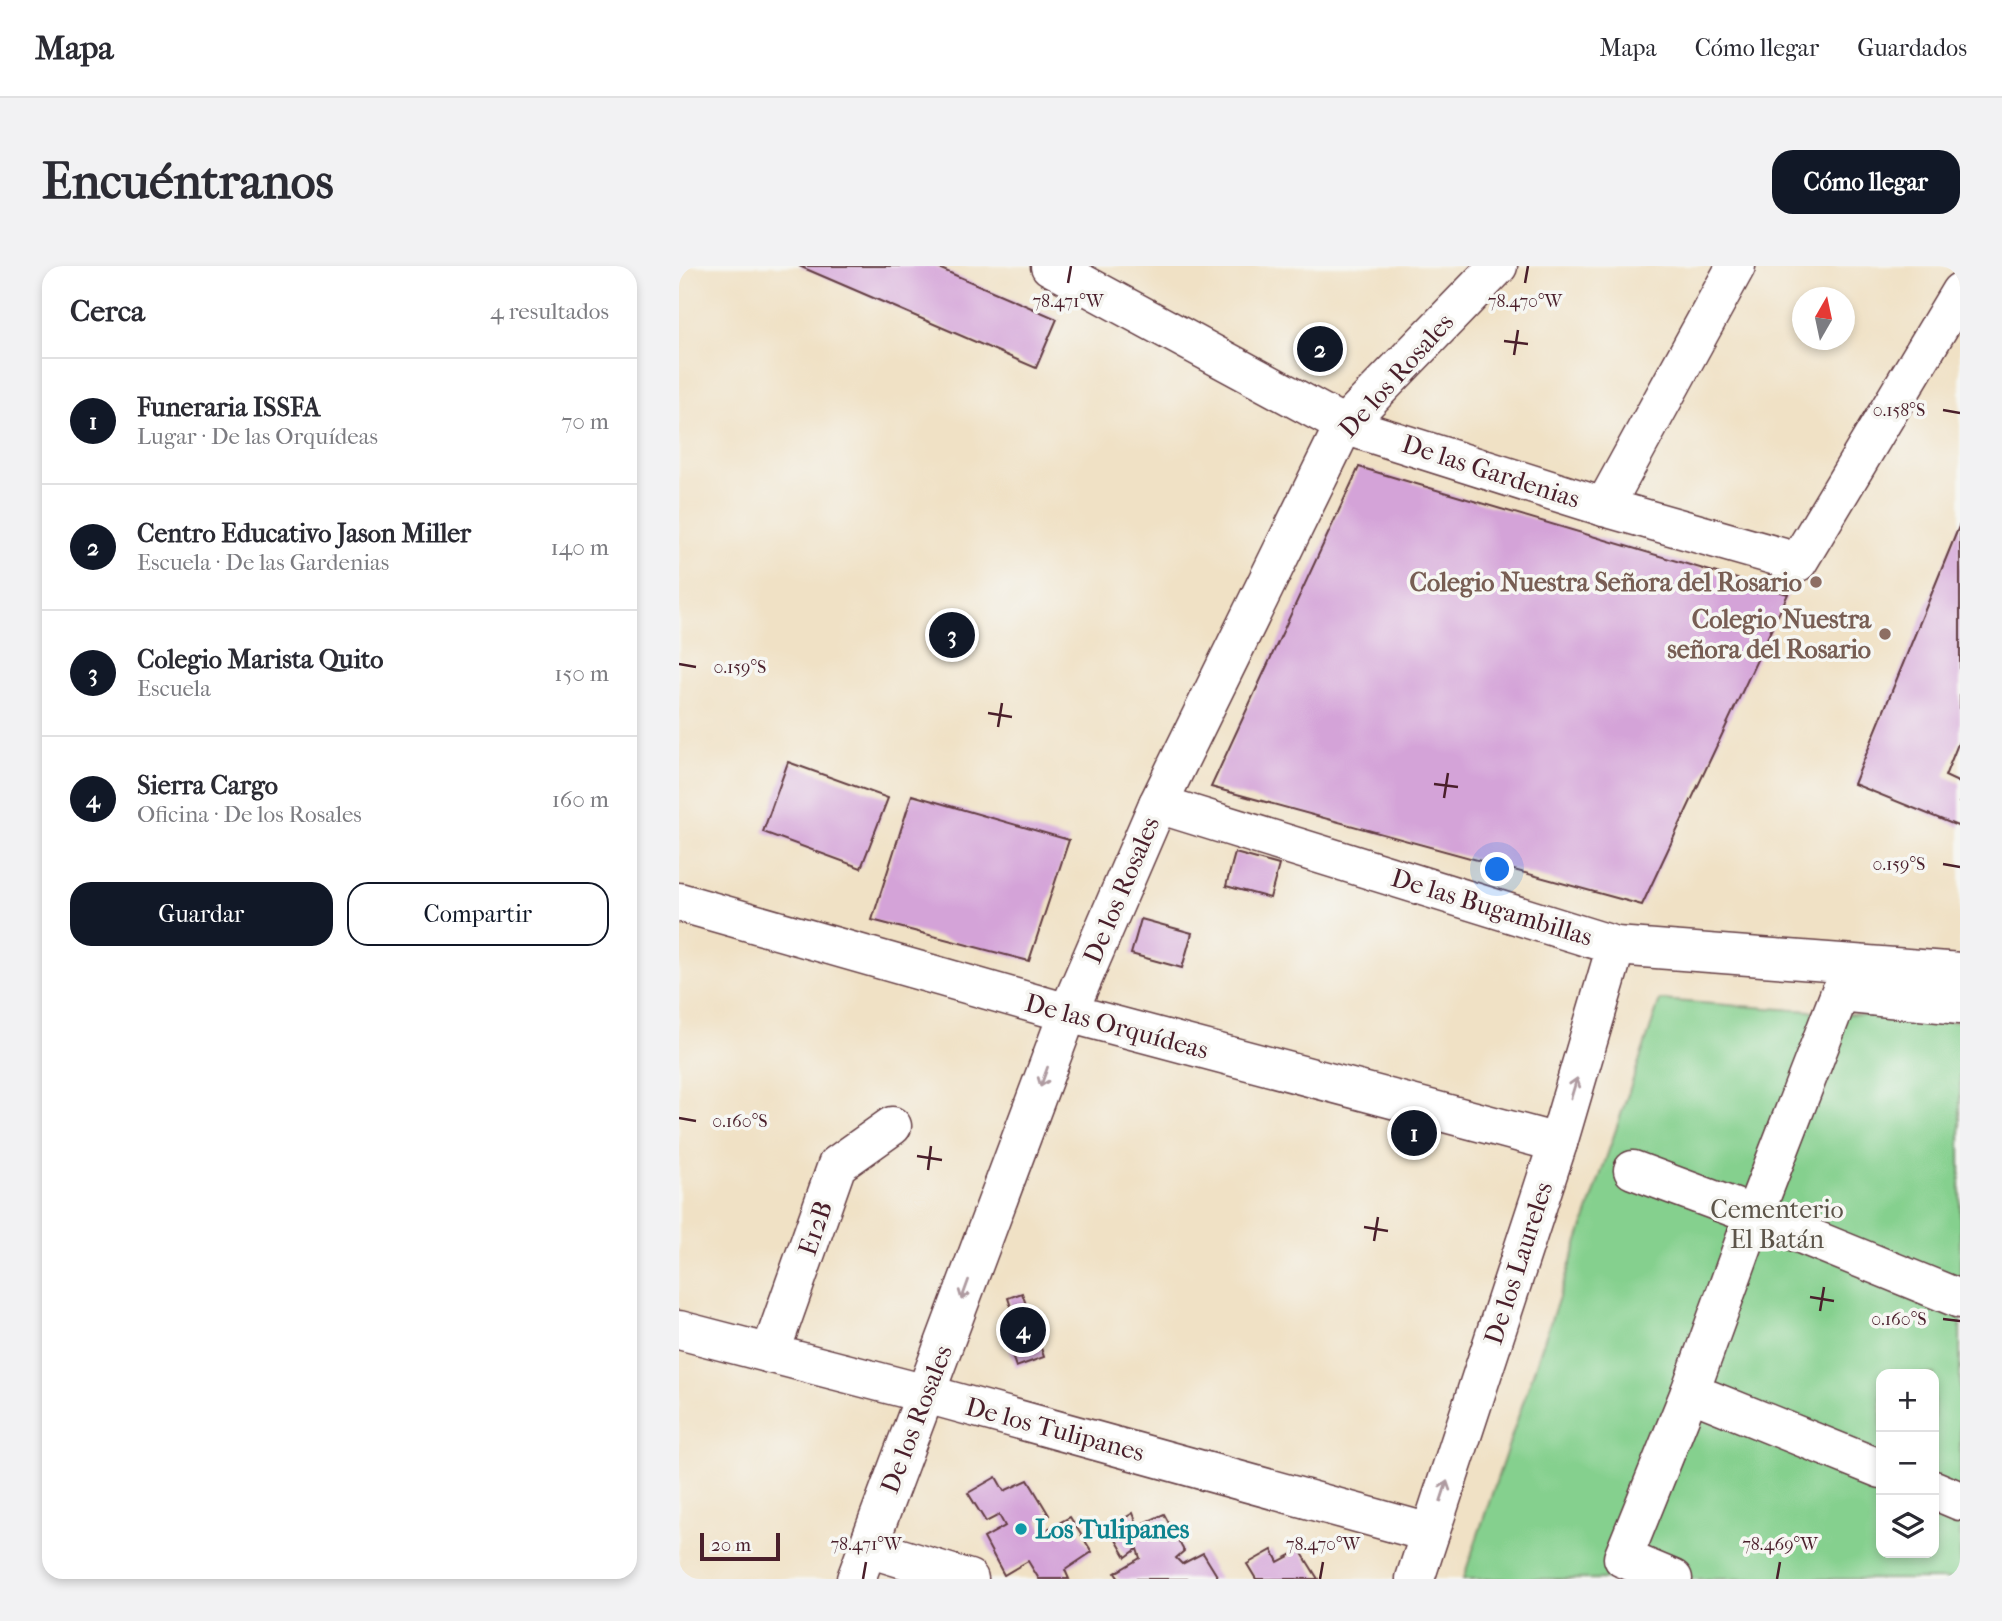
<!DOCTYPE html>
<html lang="es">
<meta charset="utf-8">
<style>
body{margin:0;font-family:"IM FELL French Canon",serif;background:#f2f2f3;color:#2b2b33}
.controls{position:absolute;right:21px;bottom:21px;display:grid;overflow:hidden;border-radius:14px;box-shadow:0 4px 10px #0003}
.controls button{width:63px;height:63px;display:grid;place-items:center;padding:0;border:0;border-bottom:2px solid #e1e1e2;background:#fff;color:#2b2b33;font:35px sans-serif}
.compass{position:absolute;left:1113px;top:21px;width:63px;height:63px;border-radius:50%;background:#fff;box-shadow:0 4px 10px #0003;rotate:9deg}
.scale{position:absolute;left:21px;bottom:18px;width:80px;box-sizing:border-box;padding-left:7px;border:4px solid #4a1f2b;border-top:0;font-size:19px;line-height:24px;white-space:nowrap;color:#4a1f2b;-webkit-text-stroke:5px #f6f6f2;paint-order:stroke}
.you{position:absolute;left:819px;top:604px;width:24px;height:24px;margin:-18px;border:5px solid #fff;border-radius:50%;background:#1a73e8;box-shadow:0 0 0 10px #1a73e833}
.badge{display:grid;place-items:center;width:46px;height:46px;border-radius:50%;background:#111827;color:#fff;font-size:23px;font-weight:700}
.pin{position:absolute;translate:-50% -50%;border:4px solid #fff;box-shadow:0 2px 7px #0006}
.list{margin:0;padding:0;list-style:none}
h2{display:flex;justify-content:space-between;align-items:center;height:91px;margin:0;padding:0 28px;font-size:30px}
h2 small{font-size:23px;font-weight:400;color:#7c7c81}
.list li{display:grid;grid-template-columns:46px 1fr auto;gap:21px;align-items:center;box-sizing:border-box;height:126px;padding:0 28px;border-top:2px solid #e1e1e2}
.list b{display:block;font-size:26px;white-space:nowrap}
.list p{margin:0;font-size:23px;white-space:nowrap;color:#7c7c81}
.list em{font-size:23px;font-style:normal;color:#7c7c81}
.actions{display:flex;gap:14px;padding:21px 28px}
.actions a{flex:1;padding:16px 0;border:2px solid #111827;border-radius:21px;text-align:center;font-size:24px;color:#111827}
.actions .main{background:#111827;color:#fff}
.icon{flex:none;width:38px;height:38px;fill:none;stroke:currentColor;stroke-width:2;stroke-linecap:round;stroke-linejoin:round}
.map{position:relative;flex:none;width:1281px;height:1313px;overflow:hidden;border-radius:21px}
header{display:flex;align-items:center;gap:42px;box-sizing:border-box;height:98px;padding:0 35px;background:#fff;border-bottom:2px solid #e1e1e2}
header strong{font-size:33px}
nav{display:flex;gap:38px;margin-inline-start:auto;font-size:24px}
.intro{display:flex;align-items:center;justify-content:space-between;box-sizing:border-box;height:168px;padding:0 42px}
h1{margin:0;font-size:49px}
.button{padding:18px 32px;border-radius:21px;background:#111827;color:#fff;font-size:24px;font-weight:700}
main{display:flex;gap:42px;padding:0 42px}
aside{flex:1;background:#fff;border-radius:21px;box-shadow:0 4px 10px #0003}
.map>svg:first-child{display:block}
.green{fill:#85d08e;stroke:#68785c;stroke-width:2;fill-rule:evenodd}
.building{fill:#d4a3d8}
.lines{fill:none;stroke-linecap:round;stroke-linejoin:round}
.minor-casing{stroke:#633c42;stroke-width:41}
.minor{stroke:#fff;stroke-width:38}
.oneway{stroke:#ae9aa0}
.ticks{fill:none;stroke:#4a1f2b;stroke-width:2.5}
.education-dot{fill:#8d6e63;stroke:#f6f6f2;stroke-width:2.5}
.culture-dot{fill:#0f9aa8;stroke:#f6f6f2;stroke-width:2.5}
.labels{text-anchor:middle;stroke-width:7;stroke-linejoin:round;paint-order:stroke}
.street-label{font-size:26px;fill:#4a1f2b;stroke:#f6f6f2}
.education-label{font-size:26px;font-weight:bold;fill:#785e54;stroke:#f6f6f2;text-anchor:end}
.park-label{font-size:26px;fill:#5c5449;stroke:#f6f6f2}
.culture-label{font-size:26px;font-weight:bold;fill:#0d838f;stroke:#f6f6f2;text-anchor:start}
.ticks-label{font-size:18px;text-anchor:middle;fill:#4a1f2b;stroke:#f6f6f2;stroke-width:7;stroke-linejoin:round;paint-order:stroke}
</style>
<header>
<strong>Mapa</strong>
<nav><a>Mapa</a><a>Cómo llegar</a><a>Guardados</a></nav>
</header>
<div class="intro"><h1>Encuéntranos</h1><a class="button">Cómo llegar</a></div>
<main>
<aside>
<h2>Cerca<small>4 resultados</small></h2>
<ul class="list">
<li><span class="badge">1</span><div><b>Funeraria ISSFA</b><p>Lugar · De las Orquídeas</p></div><em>70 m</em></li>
<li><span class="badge">2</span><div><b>Centro Educativo Jason Miller</b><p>Escuela · De las Gardenias</p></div><em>140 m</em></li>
<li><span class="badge">3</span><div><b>Colegio Marista Quito</b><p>Escuela</p></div><em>150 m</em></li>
<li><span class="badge">4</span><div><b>Sierra Cargo</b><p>Oficina · De los Rosales</p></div><em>160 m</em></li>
</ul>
<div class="actions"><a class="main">Guardar</a><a>Compartir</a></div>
</aside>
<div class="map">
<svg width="1281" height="1313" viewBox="0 0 1281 1313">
<rect width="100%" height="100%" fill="#f6f6f2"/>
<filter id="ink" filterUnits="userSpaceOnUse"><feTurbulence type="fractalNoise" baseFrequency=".0143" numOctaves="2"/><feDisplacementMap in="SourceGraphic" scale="14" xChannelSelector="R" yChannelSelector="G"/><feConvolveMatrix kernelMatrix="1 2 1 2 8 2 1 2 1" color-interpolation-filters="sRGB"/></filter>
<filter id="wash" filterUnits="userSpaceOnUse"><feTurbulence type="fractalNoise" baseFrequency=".00686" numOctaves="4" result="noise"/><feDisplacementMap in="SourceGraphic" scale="28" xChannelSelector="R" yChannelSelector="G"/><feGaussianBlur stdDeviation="1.57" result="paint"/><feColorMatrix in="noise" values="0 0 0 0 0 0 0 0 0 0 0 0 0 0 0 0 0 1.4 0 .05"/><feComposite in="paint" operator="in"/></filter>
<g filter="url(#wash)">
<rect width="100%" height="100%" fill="#f0e1c5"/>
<path class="green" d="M 981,734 L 1281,756 L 1281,1313 L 784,1313 ZM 1202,1108 L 1255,1108 L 1255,1287 L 1202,1287 Z"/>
<g id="blocks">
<g class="building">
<path d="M 120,0 L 255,0 L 378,53 L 357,102 Z"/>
<path d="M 680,201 L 1109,328 L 963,639 L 532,521 Z"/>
<path d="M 1281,258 L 1281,473 L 1266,510 L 1281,517 L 1281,561 L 1175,518 Z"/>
<path d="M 109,496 L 209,532 L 182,602 L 84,566 Z"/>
<path d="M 233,529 L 390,574 L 350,695 L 193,654 Z"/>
<path d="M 556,587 L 600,599 L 591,632 L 547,620 Z"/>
<path d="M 462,653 L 513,667 L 503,702 L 452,688 Z"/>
<path d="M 343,1027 L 365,1091 L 337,1101 L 325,1066 L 339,1062 L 329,1032 Z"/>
<path d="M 317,1211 L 325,1225 L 349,1214 L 370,1249 L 359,1254 L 365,1265 L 391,1251 L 413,1286 L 386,1304 L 390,1313 L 360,1313 L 349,1295 L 325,1309 L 305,1272 L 326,1260 L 320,1249 L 307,1256 L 289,1227 Z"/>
<path d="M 454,1247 L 459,1260 L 485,1248 L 505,1285 L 497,1292 L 503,1298 L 524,1287 L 540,1313 L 440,1313 L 436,1307 L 461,1292 L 458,1283 L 447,1291 L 430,1262 Z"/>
<path d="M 593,1284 L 599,1296 L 621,1284 L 639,1313 L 577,1313 L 568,1298 Z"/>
</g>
</g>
</g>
<g filter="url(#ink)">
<use href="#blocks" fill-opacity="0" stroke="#633c42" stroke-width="2"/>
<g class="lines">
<defs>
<g id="minor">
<path d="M 371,0 L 665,159 L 925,241 L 1119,296 L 1281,26"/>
<path d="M 925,241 L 1057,0"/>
<path d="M 479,538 L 937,680 L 1281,706"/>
<path d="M 0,636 L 389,747 L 879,877"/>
<path d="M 954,904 L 1075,949 L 1281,1033"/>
<path d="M 0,1064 L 247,1128 L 751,1267"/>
<path d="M 91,1088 L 158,899 L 213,860"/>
<path d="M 1011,1126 L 1202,1203"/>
<path d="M 1255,1224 L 1281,1235"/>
<path d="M 189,1282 L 290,1313"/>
<path d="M 177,1313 L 389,747 L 479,538 L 665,159 L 819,0"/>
<path d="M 736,1313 L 879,877 L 937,680"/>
<path d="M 994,1313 L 944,1292 L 1011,1126 L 1075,949 L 1161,727 L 1281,739"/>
</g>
</defs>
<use href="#minor" class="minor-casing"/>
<use href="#minor" class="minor"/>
</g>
<defs><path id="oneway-shaft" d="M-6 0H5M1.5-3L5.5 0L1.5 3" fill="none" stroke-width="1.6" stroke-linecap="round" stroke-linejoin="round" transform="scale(1.75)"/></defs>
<g class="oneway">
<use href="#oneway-shaft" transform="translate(365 811) rotate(110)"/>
<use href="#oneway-shaft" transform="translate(895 822) rotate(-73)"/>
<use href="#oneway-shaft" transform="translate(286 1024) rotate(110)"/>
<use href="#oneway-shaft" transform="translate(765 1225) rotate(-72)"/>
</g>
</g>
<path class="ticks" d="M 389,17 L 392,0M 846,17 L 849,0M 825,75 L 849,78M 835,89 L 839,64M 1264,144 L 1281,147M 0,398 L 17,401M 309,447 L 333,451M 319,461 L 323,437M 755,518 L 779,521M 765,532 L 769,507M 1264,598 L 1281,601M 0,852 L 17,855M 238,890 L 263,894M 249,904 L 252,880M 685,961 L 709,965M 695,975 L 699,951M 1131,1031 L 1155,1035M 1141,1045 L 1145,1021M 1264,1053 L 1281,1055M 184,1313 L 187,1296M 641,1313 L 644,1296M 1098,1313 L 1101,1296"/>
<g class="education-dot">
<circle cx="1137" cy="316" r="7"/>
<circle cx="1206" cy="368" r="7"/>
</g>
<circle class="culture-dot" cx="342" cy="1263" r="7"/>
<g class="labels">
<g class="street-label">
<text transform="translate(717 109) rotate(-48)" y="9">De los Rosales</text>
<text transform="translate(812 205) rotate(18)" y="9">De las Gardenias</text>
<text transform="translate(442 624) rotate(-67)" y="9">De los Rosales</text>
<text transform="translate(813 641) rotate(17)" y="9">De las Bugambillas</text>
<text transform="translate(438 760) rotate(15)" y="9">De las Orquídeas</text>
<text transform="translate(136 962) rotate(-71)" y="9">E12B</text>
<text transform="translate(839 997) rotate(-72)" y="9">De los Laureles</text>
<text transform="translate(237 1153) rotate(-69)" y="9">De los Rosales</text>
<text transform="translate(376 1163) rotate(15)" y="9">De los Tulipanes</text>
</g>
<g class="education-label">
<text x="1123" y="325">Colegio Nuestra Señora del Rosario</text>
<text x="1192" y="362">Colegio Nuestra<tspan x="1192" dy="30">señora del Rosario</tspan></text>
</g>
<g class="park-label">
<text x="1098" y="952">Cementerio<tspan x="1098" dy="30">El Batán</tspan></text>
</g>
<g class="culture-label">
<text x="356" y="1272">Los Tulipanes</text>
</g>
</g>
<g class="ticks-label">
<text x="389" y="41">78.471°W</text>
<text x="846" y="41">78.470°W</text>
<text x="1220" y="150">0.158°S</text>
<text x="61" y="407">0.159°S</text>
<text x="1220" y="604">0.159°S</text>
<text x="61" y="861">0.160°S</text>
<text x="1220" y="1059">0.160°S</text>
<text x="187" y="1284">78.471°W</text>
<text x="644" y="1284">78.470°W</text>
<text x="1101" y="1284">78.469°W</text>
</g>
</svg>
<div class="controls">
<button>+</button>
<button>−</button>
<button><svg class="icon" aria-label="layers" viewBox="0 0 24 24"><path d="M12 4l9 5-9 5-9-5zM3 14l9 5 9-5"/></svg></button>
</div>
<svg class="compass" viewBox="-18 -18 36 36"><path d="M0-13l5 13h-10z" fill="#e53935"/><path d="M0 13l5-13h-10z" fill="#7c7c81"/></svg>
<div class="scale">20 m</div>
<div class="you"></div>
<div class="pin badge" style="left:735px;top:867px">1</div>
<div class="pin badge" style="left:641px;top:83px">2</div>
<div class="pin badge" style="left:273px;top:369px">3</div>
<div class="pin badge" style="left:344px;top:1064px">4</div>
</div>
</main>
